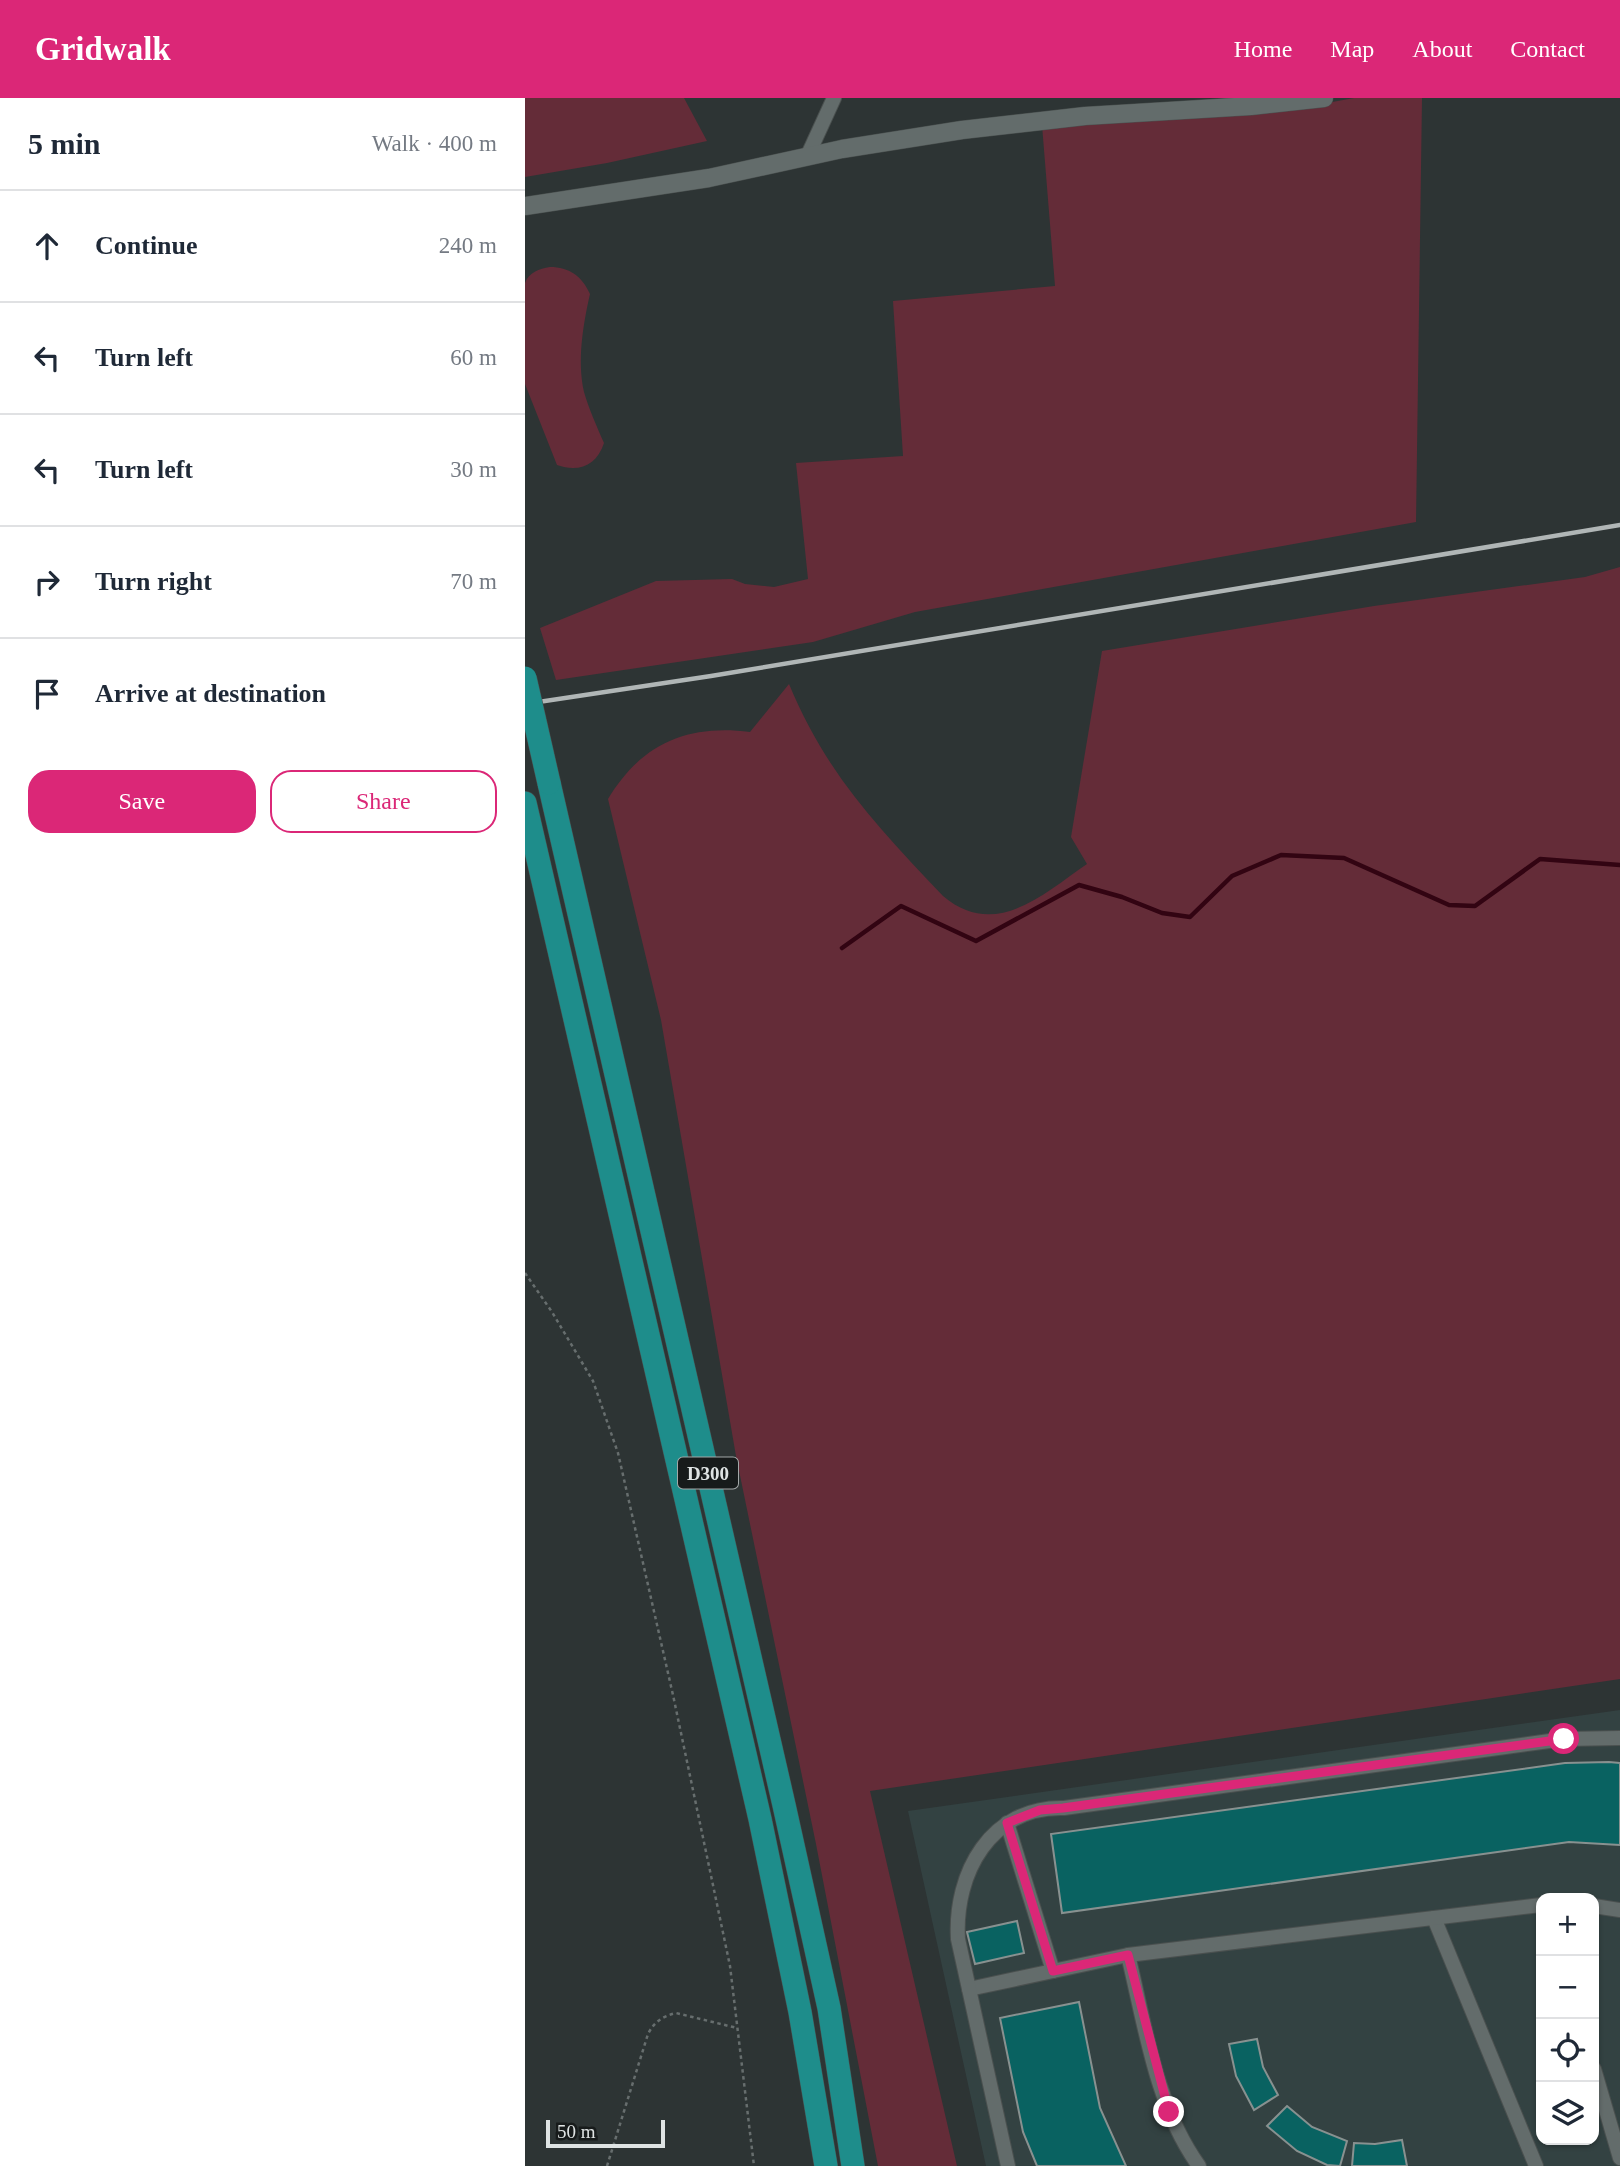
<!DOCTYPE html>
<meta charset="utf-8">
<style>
body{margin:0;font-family:"Times New Roman",serif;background:#f2f2f3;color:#1f2937}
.controls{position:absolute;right:21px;bottom:21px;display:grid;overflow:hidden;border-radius:14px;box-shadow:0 2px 5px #0004}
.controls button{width:63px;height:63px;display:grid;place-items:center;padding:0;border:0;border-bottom:2px solid #e0e1e3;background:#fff;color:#1f2937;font:35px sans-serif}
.scale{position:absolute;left:21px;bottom:18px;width:119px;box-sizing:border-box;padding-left:7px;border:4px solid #dfe4e4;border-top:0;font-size:19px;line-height:24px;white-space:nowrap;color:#dfe4e4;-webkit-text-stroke:5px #171b1b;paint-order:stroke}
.stop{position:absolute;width:21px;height:21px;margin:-16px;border:5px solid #db2777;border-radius:50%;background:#fff}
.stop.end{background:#db2777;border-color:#fff;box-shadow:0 2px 7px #0008}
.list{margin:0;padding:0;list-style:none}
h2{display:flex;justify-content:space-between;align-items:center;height:91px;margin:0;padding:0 28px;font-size:30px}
h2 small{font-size:23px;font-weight:400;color:#747a83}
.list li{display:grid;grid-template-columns:46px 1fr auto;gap:21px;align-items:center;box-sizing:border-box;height:112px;padding:0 28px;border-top:2px solid #e0e1e3}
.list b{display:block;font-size:26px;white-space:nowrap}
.list em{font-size:23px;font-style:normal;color:#747a83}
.actions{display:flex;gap:14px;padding:21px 28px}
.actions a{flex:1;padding:16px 0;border:2px solid #db2777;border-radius:21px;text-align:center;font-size:24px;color:#db2777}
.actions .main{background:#db2777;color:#fff}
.icon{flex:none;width:38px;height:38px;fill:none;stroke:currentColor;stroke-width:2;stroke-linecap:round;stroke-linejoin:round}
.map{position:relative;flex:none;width:1095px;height:2068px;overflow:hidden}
header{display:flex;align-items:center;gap:42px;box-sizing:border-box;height:98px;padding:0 35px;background:#db2777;color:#fff}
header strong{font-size:33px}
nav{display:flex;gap:38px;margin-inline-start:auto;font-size:24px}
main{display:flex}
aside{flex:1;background:#fff}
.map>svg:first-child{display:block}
.built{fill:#334242;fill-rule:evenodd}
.green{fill:#642c38}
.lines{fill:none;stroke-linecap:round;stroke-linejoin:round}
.stream{stroke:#320412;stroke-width:4.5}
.building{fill:#096261;stroke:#889190;stroke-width:2}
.minor-casing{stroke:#4a504f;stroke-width:16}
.tertiary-casing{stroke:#4a504f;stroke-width:19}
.trunk-casing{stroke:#4a504f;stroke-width:24}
.path{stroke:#676e6e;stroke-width:2.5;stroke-dasharray:3.5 3.5;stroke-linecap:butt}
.minor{stroke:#636c6b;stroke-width:14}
.tertiary{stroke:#636c6b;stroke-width:18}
.trunk{stroke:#1e8d8b;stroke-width:23}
.rail{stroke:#b0b6b6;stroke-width:4.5}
.trunk-bridge-casing{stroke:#4a504f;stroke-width:24;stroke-linecap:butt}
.trunk-bridge{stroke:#1e8d8b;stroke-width:23}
.route{stroke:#db2777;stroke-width:9}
.labels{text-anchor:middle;stroke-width:5;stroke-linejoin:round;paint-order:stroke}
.shield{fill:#171b1b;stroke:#a3a8a8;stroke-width:2}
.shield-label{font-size:19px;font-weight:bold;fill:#dfe4e4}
</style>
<header>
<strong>Gridwalk</strong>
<nav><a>Home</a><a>Map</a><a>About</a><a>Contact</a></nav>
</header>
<main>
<aside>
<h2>5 min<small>Walk · 400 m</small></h2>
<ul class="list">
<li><svg class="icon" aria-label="ahead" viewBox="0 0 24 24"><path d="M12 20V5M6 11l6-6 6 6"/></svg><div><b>Continue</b></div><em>240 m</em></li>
<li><svg class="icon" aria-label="left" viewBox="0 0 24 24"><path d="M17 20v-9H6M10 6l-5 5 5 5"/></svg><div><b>Turn left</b></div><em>60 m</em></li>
<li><svg class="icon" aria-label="left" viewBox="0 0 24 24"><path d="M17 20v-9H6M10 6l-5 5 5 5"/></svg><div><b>Turn left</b></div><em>30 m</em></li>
<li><svg class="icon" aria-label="right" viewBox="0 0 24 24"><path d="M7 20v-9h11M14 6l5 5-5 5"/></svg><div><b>Turn right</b></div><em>70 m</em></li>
<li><svg class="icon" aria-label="arrive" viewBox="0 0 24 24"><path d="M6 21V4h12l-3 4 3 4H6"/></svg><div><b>Arrive at destination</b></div></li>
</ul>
<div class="actions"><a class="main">Save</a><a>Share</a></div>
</aside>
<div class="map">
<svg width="1095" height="2068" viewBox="0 0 1095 2068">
<rect width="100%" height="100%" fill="#2d3434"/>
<path class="built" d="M 1095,1612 L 1095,2068 L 461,2068 L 383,1713 ZM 1016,1800 L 1069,1800 L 1069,2042 L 1016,2042 Z"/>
<g class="green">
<path d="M 0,0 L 159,0 L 182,43 L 82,65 L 0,79 Z"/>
<path d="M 829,0 L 897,0 L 891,424 L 390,514 L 288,544 L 31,582 L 15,530 L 131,483 L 207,481 L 220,486 L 249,489 L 283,481 L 271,365 L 378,358 L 368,203 L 530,188 L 517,27 L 802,5 Z"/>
<path d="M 25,169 C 44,169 57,178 65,196 C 58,227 52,262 59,294 C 64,311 72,329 79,345 C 72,367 54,375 32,367 L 0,286 L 0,185 C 4,174 14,171 25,169 Z"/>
<path d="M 1095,469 L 1095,1581 L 345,1693 L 432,2068 L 353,2068 L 291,1746 L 211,1358 L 136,922 L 83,701 C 116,646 162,626 225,634 L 264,586 C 302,677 352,728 418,798 C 470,842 517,797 562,766 L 546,739 L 577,553 L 849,508 L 1060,479 Z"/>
</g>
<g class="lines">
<path class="stream" d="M 317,850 L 376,808 L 451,843 L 554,787 L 597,799 L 637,815 L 665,819 L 707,778 L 756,757 L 819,760 L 924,807 L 950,808 L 1015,761 L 1095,767"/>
</g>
<g class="building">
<path d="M 1084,1664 L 1095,1665 L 1095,1747 L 1044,1744 L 537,1815 L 526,1736 L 1040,1665 Z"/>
<path d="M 492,1823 L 499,1855 L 450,1866 L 442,1834 Z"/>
<path d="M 554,1904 L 575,2010 L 601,2068 L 512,2068 L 498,2034 L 475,1920 Z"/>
<path d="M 732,1941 L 738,1969 L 753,1997 L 729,2012 L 711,1978 L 704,1946 Z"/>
<path d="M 762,2008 L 787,2029 L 822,2043 L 815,2068 L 802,2067 L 772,2053 L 742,2028 Z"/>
<path d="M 877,2042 L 882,2068 L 827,2068 L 829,2045 L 850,2046 Z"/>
</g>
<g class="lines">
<defs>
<g id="minor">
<path d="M 282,59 L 309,0"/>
<path d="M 482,1725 L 528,1873"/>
<path d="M 1069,1808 L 1095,1812"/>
<path d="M 909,1820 L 1011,2068"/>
<path d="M 603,1857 C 620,1927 631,2009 674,2068"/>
<path d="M 444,1891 L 603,1857 L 1016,1807"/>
<path d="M 1069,1971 L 1095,2060"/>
<path d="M 483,2068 L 433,1841 C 429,1775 466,1708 539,1710 L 1039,1641 L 1095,1640"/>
</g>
<path id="tertiary" d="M 0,108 L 184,80 L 317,51 L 437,32 L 560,18 L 726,8 L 799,0"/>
<g id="trunk">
<path d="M 24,685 L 259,1707 L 304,1910 L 328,2068"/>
<path d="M 0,705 L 235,1721 L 275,1914 L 301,2068"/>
</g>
</defs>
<use href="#minor" class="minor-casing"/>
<use href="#tertiary" class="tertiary-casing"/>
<use href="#trunk" class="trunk-casing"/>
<g class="path">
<path d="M 0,1175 L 27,1214 L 68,1283 L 93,1355 L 148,1597 L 205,1868 L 229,2068"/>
<path d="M 82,2068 L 123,1936 C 129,1924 138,1918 151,1915 L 212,1930"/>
</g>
<use href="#minor" class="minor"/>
<use href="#tertiary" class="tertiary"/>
<use href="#trunk" class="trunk"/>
<path class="rail" d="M 0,606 L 186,578 L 1095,427"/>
<defs>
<path id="trunk-bridge" d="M 0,580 L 24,685"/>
</defs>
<use href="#trunk-bridge" class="trunk-bridge-casing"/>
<use href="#trunk-bridge" class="trunk-bridge"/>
</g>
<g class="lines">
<path class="route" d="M 644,2014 L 603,1857 L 528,1873 L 482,1725 L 515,1712 L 538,1710 L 1039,1641"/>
</g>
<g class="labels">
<rect class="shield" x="153" y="1359.5" width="60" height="31" rx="5"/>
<g class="shield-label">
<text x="183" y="1382">D300</text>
</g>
</g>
</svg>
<div class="controls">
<button>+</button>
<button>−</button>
<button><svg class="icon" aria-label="locate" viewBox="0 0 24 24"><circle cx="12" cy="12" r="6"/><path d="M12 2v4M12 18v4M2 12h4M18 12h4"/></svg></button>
<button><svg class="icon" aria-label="layers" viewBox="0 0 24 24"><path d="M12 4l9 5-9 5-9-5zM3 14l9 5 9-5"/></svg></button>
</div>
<div class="scale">50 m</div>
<div class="stop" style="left:1039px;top:1641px"></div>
<div class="stop end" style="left:644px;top:2014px"></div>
</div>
</main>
